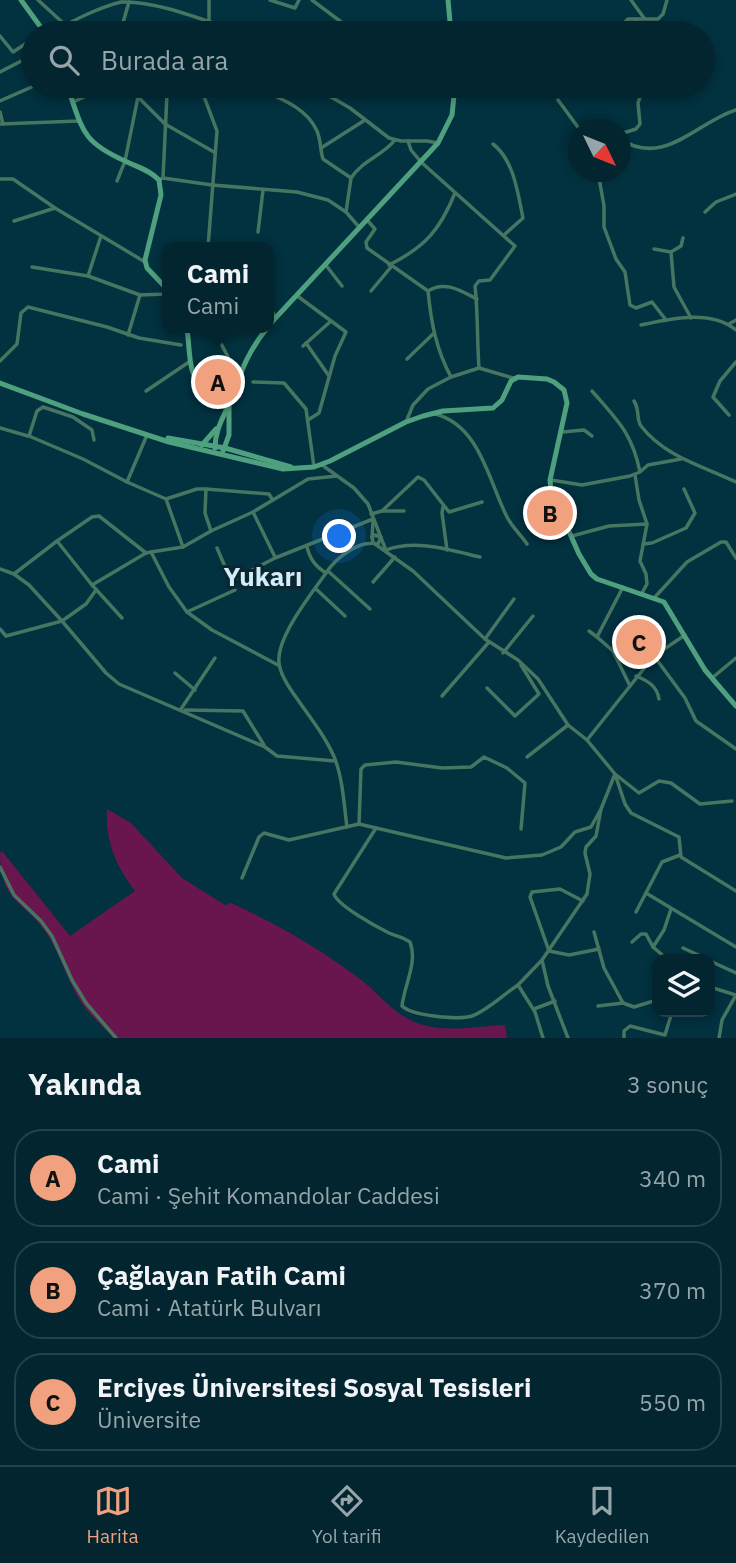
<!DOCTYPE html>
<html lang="tr">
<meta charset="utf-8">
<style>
body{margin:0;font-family:"IBM Plex Sans",sans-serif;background:#10313b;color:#f1f3f6}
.controls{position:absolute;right:21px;bottom:21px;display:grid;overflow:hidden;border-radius:14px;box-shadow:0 4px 10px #0003}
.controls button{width:63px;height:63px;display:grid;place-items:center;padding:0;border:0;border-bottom:2px solid #23424b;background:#02252f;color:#f1f3f6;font:35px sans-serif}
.compass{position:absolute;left:568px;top:119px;width:63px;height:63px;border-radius:50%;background:#02252f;box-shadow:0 4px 10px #0003;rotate:133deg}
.you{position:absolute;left:340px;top:537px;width:24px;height:24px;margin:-18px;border:5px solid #fff;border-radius:50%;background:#1a73e8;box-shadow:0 0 0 10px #1a73e833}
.badge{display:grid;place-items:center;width:46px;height:46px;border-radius:50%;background:#f1a17d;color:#111;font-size:23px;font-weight:700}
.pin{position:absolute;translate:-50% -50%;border:4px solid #fff;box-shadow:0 2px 7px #0006}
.popup{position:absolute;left:162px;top:242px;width:112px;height:91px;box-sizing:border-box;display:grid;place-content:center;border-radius:14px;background:#02252f;filter:drop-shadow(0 2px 5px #0005);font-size:23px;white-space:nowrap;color:#96a5aa}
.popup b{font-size:26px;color:#f1f3f6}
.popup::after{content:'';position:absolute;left:50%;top:100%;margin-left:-14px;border:14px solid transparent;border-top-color:#02252f}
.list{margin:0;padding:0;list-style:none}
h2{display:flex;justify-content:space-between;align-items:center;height:91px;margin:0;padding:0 28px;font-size:30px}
h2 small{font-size:23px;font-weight:400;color:#96a5aa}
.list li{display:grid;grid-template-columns:46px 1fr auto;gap:21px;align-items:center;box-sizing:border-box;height:98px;margin:0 14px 14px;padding:0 14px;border:2px solid #23424b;border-radius:28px}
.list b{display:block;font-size:26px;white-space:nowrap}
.list p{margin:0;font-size:23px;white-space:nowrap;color:#96a5aa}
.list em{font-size:23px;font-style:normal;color:#96a5aa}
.icon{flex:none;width:38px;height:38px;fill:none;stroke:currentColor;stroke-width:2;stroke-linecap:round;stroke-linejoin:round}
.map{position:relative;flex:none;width:736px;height:1038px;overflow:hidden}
.search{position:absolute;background:#02252f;box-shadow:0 4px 10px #0003;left:21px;right:21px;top:21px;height:77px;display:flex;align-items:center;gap:18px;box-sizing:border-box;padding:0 24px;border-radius:38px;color:#96a5aa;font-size:26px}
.sheet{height:427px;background:#02252f}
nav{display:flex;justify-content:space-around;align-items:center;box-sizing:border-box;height:98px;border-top:2px solid #23424b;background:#02252f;font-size:19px;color:#96a5aa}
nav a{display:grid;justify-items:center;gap:4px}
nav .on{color:#f1a17d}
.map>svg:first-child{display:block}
.green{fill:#69164e}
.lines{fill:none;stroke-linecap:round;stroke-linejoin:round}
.street{stroke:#467661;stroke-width:3.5}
.secondary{stroke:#4fa07e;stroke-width:5}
.labels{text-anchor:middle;stroke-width:6;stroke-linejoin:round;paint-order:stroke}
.district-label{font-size:26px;font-weight:bold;fill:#d0effb;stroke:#0c252f}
</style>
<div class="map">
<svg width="736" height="1038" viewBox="0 0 736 1038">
<rect width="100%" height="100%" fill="#02313f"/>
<path class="green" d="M 107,809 L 131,823 L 182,878 L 225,905 L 231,903 C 275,923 317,947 356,976 C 379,992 392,1015 420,1024 C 446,1033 478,1026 505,1025 L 507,1038 L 114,1038 C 103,1026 90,1016 81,1002 C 67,981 61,955 47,934 C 25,900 0,903 0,853 L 2,851 L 70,936 L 135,891 C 116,866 105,841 107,809 Z"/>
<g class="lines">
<g class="street">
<path d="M 38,0 L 74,33"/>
<path d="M 270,0 L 295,8 L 299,0"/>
<path d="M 312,0 L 356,33"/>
<path d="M 631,0 L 644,18"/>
<path d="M 636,19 L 640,33"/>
<path d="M 65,25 C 83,16 101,7 121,2 C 156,0 208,22 242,33"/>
<path d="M 120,33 L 129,2"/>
<path d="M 203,33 L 209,22 L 209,0"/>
<path d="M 615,33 L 628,19 L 658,19 L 663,14 L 667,0"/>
<path d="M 0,36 L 13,52 L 33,39"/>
<path d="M 0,72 L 33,55"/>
<path d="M 127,86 L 165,124 L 214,152"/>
<path d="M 200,86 L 217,131 L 208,247"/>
<path d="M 253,86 C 276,97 306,106 317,131 C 321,140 320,150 323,159 L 351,178 L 346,212"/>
<path d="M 312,86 L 350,108 L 389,138 L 401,141 L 427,141 L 438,143"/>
<path d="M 204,93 L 211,86"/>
<path d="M 558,100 L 580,130"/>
<path d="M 0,101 L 34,86"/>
<path d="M 73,102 L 108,86"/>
<path d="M 0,112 L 3,124"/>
<path d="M 0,124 L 79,121"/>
<path d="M 620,134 L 636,129 L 640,124 L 638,103 L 644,86"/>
<path d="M 620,139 C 664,168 697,122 736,110"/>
<path d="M 408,141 L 411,150 L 421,162 L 515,246 L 490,280 L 479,281 L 475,286 C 478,313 477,340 479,368"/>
<path d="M 493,144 C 514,160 518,194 523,218 L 504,235"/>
<path d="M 321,148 L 365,120"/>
<path d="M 598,172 L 604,206 L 604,227 L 616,259 L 625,272 L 630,305 L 636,308 L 652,302 L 666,320"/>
<path d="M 163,178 L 167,94 L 170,86"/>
<path d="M 351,178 C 363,160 382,156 395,140"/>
<path d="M 0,179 L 13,179 L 55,208 L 145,262"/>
<path d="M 159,180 L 163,178 L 212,185 L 297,192 L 328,200 L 346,212 L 359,227"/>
<path d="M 117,181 L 125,161 L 138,97"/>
<path d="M 705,212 L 716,202 L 736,194"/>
<path d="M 367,220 L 375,229 L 366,242 L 367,248 L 428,291 C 431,322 436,349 451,377"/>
<path d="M 14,221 L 55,208"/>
<path d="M 258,232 L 263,190"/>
<path d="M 683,238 L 681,246 L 671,252 L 674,287 L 691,318"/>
<path d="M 654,249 L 671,252"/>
<path d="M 325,264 L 342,286"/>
<path d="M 389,265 C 425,247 440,230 455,193"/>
<path d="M 32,267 L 88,276 L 140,295 L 167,294"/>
<path d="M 88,276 L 101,236"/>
<path d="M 371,291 L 391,267"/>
<path d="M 428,291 C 445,280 461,291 477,299"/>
<path d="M 296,295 L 346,332 L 335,356 L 319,413 L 308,420"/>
<path d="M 269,304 L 275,317"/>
<path d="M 729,324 L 736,320"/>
<path d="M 641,325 C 670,319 710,309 736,330"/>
<path d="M 216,334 L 238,376"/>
<path d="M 128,335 L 140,295"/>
<path d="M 306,343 L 329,376"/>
<path d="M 303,346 L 331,321"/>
<path d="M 407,359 L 433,334"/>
<path d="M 0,361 L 17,344 L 21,313 L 28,307 L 107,327 L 139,338 L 181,345"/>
<path d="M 253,382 L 284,383 L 306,409 L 314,467"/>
<path d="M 146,391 L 189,362"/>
<path d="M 634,401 C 640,410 636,419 641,426 C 665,457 703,466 736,482"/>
<path d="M 435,414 C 480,425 489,482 507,517 C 512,527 521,535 527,544"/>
<path d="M 729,415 L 713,397 L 720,381 L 736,362"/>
<path d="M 406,422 L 413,405 L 428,389 L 451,377 L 479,368 L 513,378"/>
<path d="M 0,428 L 28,436"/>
<path d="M 562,432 L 584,430 L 592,436"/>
<path d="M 147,435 L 127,482 L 166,499 L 183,547"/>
<path d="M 94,440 L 92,430 L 73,417 L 43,407 L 37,411 L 29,436 L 83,459 L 127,482"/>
<path d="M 322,465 L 354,488 L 368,504 L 385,548"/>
<path d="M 641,471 L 648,465 L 681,459"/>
<path d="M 635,475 L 639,500 L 647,524 L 640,561 L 646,574 L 647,584 L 642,593"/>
<path d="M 551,480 L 582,485 L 630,476 L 640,472 C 632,433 618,421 592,391"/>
<path d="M 206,489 L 205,513 L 211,531"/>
<path d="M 166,499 L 197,489 L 206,489 L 269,494 L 272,499"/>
<path d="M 443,507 L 442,513 L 447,550"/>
<path d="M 382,511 L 404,511"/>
<path d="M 253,512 L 275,557"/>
<path d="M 371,514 L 382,511 L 418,477 L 424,480 L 449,512 L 482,502"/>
<path d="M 572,536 L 609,526 L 647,524"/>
<path d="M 372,538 L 373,521"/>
<path d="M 375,544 L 413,571 L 485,639 L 518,660 L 538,679 L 568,725 L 587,740 L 615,774 L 625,804 L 631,813 L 679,837 L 681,857 L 736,891"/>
<path d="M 643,544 L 652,543 L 686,528 L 695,513 L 684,489"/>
<path d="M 307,547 C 310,559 315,566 326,573"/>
<path d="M 217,548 L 235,590 L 187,612 L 212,630 L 278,665"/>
<path d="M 386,550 C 416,539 450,550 480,557"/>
<path d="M 0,569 L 14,574"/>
<path d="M 328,571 L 370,609"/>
<path d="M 231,581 L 275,558 L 373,519"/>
<path d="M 373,582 L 395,557"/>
<path d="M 92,585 L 146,553"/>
<path d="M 316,589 L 345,616"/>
<path d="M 96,590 L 86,604 L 62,621 L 106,673 L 119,684 L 265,747 L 277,756 L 335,761"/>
<path d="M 655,597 L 687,562 L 721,542 L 726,542 L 736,558"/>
<path d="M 187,612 L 169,587 L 151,552 L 183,547 L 211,531 L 253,512 L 308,479 L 337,476"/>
<path d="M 122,618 L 92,585 L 57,541 L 92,517 L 99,516 L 146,553 L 151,552"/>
<path d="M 0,629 L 6,636 L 62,621 L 29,585 L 14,574 L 57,541"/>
<path d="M 589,631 L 597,637 L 623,587"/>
<path d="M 597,637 L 613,651 L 629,684"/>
<path d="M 485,639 L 514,599"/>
<path d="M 503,653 L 533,616"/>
<path d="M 654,656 L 685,698 L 696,721 L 736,749"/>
<path d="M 175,673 L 195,690"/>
<path d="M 636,676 C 648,681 657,686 659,699"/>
<path d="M 712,678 L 736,658"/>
<path d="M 487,688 L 515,716 L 539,694 L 521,665"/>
<path d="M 442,696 L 489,642"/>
<path d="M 181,709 L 215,658"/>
<path d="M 185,710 L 243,711 L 264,745"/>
<path d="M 587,740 L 654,656 L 685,635"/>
<path d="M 527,757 L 568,725"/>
<path d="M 359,824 L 361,769 L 365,765 L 396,762 L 442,768 L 471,767 L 484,757 L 507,768 L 525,783 L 521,829"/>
<path d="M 347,827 C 344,805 343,780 335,759 C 326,737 311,719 298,700 C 290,689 277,671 279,657 C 281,632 311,594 326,573 C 336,558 359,539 378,544 L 381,537 L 375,535 L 372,537 L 373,542"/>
<path d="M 0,867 L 14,895 L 41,921 L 52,936 L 72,980 L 86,1003 L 116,1038"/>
<path d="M 242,878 L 259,837 L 264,833 L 289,840 L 359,824 L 376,828"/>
<path d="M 646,893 L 736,947"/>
<path d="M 583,901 L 560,889 L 532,892 L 530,897 L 549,951 L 569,955 L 599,949"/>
<path d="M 636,912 L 662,862 L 680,855"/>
<path d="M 594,932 L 604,968 L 623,1003 L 634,1007 L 657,1000"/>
<path d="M 632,942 L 641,934 L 646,934 L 653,947 L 667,959"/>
<path d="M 653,947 L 664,930 L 671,909"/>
<path d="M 683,948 L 707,959"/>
<path d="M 710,961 L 736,973"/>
<path d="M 518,985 L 542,960"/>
<path d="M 710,987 L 736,995"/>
<path d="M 598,1006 L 623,1003"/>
<path d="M 534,1009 L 555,1001"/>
<path d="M 543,1038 L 535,1012 L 518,985 C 504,994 488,1010 472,1016 C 459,1020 412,1016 402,1006 C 404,986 418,962 410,942 C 403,937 396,936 389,933 C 377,927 338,906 334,894 L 376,828 L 506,858 L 542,855 L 561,847 L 575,832 L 591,827 L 601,809"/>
<path d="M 568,1038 L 548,986 L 542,960 L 587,894 L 590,874 L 585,853 L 586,847 L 596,836 L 601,809 L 615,774 L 639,793 L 659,781 L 671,783 L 700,804 L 732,801"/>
<path d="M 624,1038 L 624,1031 L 630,1026 L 665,1035 L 672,1012"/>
<path d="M 719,1038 L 722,1020 L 736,995"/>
</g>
<g class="secondary">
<path d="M 21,0 L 45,33"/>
<path d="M 448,0 L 451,33"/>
<path d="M 67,86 C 83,129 80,141 125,161 C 137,167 150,170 159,180 L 161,195 L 145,260 L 147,268 L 167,289"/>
<path d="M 269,325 L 438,143 L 452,115 L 455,86"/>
<path d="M 187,328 C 192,368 185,385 229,403"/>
<path d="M 0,383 L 83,414 L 169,442 L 283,469 L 314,467 L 330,461 L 406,422 L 423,416 L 443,411 L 493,408 L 502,400 L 511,381 L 518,377 L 547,379 L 554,382 L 564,390 L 567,403 L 550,480 L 551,491 L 579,554 L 591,574 L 597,579 L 664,602 L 705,670 L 736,706"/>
<path d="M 168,438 L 225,448 L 291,467"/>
<path d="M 202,445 L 216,429"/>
<path d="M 215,448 C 215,430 223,418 230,402 C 241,372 247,353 267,328"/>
<path d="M 223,451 L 229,435 L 229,406"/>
</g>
</g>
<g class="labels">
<g class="district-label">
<text x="263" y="586">Yukarı</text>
</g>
</g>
</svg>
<div class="controls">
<button><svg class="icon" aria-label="layers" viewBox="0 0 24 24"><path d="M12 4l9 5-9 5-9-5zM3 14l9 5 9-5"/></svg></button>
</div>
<svg class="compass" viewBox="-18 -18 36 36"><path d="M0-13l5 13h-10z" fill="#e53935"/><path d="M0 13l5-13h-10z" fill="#96a5aa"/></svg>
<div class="you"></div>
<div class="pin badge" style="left:218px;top:382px">A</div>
<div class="popup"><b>Cami</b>Cami</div>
<div class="pin badge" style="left:550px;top:513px">B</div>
<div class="pin badge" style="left:639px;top:642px">C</div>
<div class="search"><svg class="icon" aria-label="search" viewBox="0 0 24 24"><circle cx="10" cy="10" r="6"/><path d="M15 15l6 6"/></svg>Burada ara</div>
</div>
<section class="sheet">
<h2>Yakında<small>3 sonuç</small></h2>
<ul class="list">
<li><span class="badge">A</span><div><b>Cami</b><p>Cami · Şehit Komandolar Caddesi</p></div><em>340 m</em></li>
<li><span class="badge">B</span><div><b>Çağlayan Fatih Cami</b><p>Cami · Atatürk Bulvarı</p></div><em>370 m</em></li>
<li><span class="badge">C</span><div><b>Erciyes Üniversitesi Sosyal Tesisleri</b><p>Üniversite</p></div><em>550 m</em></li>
</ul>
</section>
<nav>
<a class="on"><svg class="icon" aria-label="map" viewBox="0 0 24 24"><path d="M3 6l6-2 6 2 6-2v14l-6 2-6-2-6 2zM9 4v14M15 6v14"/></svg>Harita</a>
<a><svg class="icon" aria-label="directions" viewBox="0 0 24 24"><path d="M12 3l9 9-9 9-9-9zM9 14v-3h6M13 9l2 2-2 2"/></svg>Yol tarifi</a>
<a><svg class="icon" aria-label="saved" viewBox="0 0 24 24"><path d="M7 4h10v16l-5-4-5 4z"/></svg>Kaydedilen</a>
</nav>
